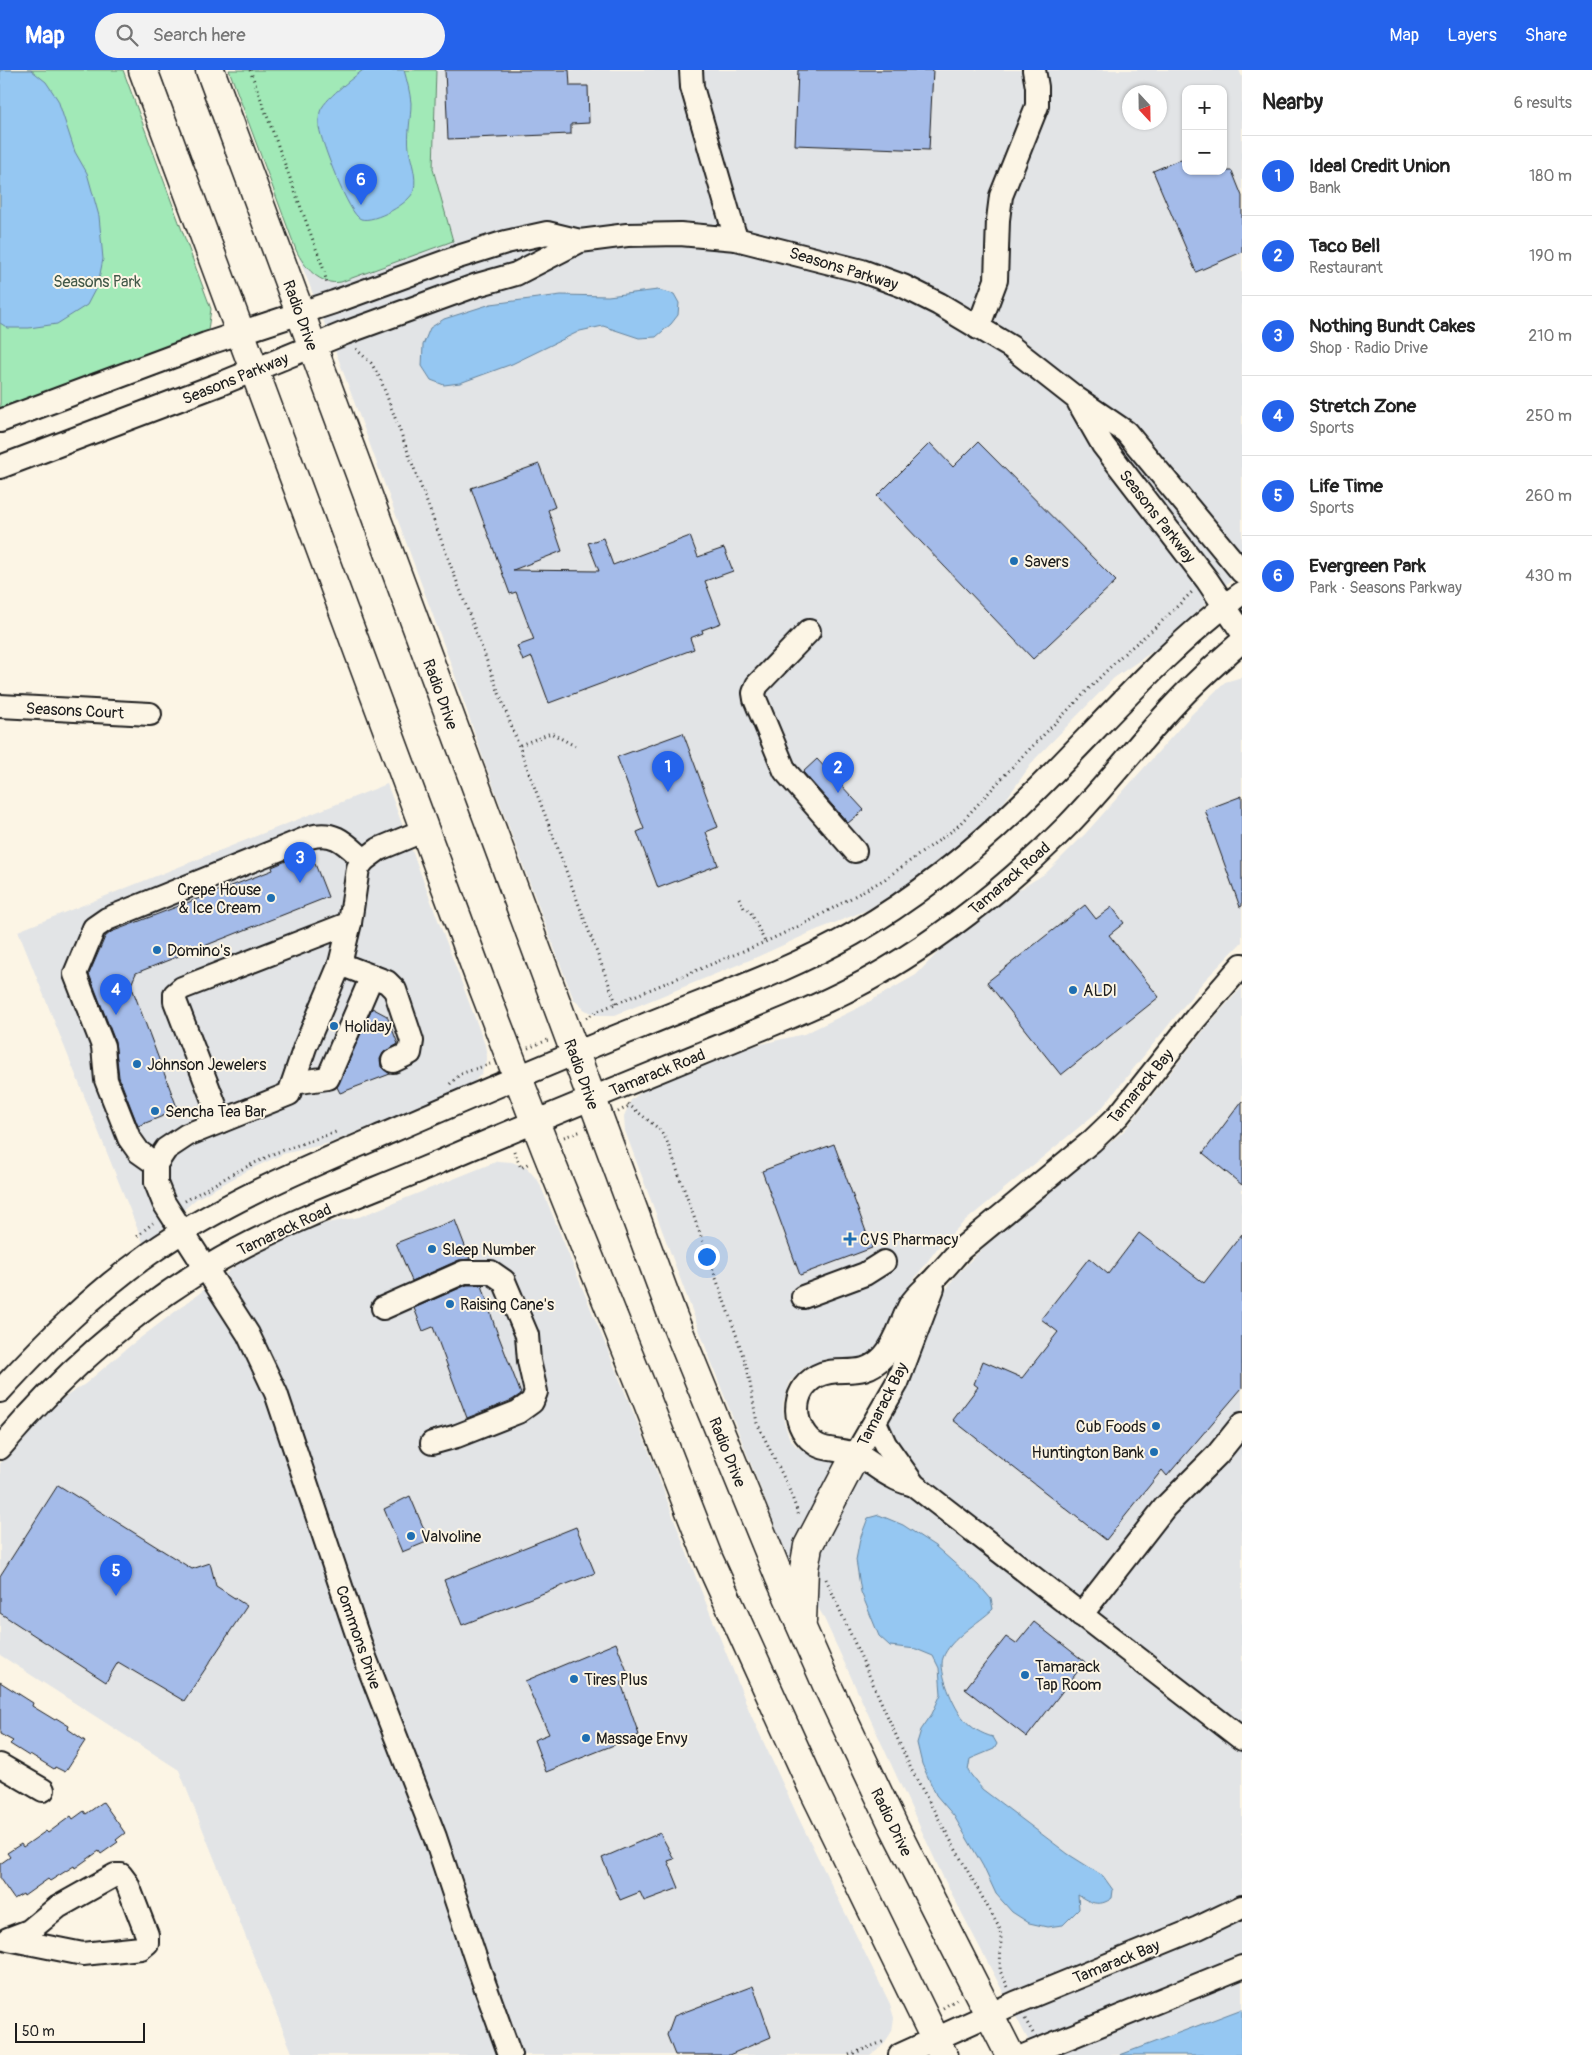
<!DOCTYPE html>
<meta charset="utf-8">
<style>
body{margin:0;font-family:Pangolin,sans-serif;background:#f2f2f2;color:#222}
.controls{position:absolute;right:15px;top:15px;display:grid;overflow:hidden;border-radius:10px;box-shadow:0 1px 4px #0004}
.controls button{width:45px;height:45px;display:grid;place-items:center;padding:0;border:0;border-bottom:1px solid #e0e0e0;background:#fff;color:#222;font:25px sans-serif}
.compass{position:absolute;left:1122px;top:15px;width:45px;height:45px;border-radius:50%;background:#fff;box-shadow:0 1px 4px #0004;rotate:158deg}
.scale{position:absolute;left:15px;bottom:12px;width:130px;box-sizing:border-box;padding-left:5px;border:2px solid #1c1c1c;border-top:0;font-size:14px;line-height:18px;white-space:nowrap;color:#1c1c1c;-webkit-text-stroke:4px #fcf5e5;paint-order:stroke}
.you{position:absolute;left:706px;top:1186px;width:18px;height:18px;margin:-12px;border:4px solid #fff;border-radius:50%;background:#1a73e8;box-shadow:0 0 0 8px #1a73e833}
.badge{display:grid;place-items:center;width:32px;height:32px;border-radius:50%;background:#2563eb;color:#fff;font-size:16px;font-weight:700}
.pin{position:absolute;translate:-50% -41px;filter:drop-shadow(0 1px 2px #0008)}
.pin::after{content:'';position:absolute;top:26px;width:18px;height:15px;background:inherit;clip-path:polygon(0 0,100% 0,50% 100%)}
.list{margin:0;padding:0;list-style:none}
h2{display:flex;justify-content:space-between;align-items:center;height:65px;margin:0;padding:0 20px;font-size:21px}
h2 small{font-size:16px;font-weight:400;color:#767676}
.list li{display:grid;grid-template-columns:32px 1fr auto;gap:15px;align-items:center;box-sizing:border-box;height:80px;padding:0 20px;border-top:1px solid #e0e0e0}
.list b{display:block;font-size:19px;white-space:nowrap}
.list p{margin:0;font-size:16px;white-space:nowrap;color:#767676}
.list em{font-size:16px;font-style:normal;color:#767676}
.icon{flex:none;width:28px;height:28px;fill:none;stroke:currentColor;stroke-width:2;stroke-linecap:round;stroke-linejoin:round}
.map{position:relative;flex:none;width:1242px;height:1985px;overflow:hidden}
header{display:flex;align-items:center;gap:30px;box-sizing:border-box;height:70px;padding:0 25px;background:#2563eb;color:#fff}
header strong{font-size:24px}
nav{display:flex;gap:28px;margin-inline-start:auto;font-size:18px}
.search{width:350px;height:45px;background:#f2f2f2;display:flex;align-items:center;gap:12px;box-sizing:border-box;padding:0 18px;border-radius:28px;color:#767676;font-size:19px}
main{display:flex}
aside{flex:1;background:#fff}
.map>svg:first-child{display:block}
.built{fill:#e2e4e6;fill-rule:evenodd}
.green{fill:#a1e9b7;stroke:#5e826a}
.water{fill:#95c7f2;stroke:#65839c}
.building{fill:#a4bbe9;stroke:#1c1c1c}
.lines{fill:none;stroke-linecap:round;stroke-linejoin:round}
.minor-casing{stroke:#1c1c1c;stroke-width:26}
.major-casing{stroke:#1c1c1c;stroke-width:31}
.path{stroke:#1c1c1c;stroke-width:3;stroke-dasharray:1 4;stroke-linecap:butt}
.minor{stroke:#fcf5e5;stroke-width:22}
.major{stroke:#fcf5e5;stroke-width:28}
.poi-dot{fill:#1f6fb2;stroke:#fcf5e5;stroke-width:2}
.labels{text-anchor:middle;stroke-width:4;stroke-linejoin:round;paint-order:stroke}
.street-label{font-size:16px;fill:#1c1c1c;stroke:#fcf5e5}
.park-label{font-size:16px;fill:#445a4a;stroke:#fcf5e5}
.poi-label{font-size:16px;fill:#1c1c1c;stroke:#fcf5e5;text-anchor:start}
</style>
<header>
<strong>Map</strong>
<div class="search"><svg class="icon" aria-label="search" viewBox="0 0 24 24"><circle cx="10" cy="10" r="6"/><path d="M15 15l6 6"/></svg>Search here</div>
<nav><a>Map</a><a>Layers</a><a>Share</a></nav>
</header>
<main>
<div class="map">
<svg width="1242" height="1985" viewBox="0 0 1242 1985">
<rect width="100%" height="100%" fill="#fcf5e5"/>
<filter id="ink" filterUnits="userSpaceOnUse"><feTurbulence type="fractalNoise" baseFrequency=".02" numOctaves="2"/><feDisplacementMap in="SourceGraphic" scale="10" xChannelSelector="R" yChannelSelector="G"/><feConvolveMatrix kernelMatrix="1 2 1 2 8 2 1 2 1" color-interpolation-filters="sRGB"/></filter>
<g filter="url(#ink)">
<g class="built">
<path d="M 436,0 L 1239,0 L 1242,7 L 1242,500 L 1159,577 L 1114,608 L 1035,689 L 1002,735 L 960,773 L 905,816 L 867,840 L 814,861 L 757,887 L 615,945 L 595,945 L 585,940 L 574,930 L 570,920 L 484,691 L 452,597 L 338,288 L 292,170 L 299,186 L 308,199 L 322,209 L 334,212 L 345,210 L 452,171 L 433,99 ZM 1186,19 L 1223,19 L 1223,101 L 1186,101 ZM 1130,22 L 1160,22 L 1160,52 L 1130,52 Z"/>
<path d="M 1242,607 L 1242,872 L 1203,912 L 1101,1039 L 963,1153 L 939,1176 L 912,1212 L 878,1277 L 870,1283 L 855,1289 L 826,1289 L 804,1298 L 790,1312 L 783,1333 L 784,1352 L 789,1367 L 796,1376 L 815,1389 L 841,1392 L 941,1227 L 956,1205 L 984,1177 L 1125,1060 L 1208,955 L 1242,917 L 1242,1985 L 1036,1985 L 943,1807 L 822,1544 L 792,1499 L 718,1310 L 625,1061 L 624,1046 L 631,1030 L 647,1018 L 744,978 L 804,964 L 858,938 L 916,905 L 950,870 L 1001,831 L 1046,803 L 1085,764 L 1192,644 L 1225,612 Z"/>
<path d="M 387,714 L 485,975 L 487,987 L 482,1003 L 471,1015 L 330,1073 L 283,1084 L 247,1101 L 196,1129 L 144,1175 L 18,861 Z"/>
<path d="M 498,1091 L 512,1092 L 527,1098 L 539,1112 L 647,1376 L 698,1513 L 751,1645 L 799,1749 L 890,1934 L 894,1948 L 892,1961 L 884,1974 L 870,1985 L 293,1985 L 179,1700 L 0,1585 L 0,1394 L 23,1366 L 51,1336 L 85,1314 L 131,1275 L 254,1182 L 311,1156 L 359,1147 Z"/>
</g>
<g class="green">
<path d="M 0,0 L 123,0 L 211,239 L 206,274 L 0,351 Z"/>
<path d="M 229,0 L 436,0 L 433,99 L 453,171 L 341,212 C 320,216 304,197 296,180 Z"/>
</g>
<g class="water">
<path d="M 0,0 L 31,0 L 46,12 L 58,30 L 75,82 L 87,103 L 99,146 L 103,189 L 98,214 L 87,235 L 57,254 L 29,258 L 8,258 L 0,253 Z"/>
<path d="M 363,0 L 404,0 C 407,11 410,22 411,33 C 411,49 407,63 409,79 C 411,93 417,105 414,120 C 411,133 374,153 361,149 C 349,146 321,71 319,57 C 319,53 319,46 320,42 C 323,30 353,8 363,0 Z"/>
<path d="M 658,220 L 674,224 L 679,233 L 678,245 L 671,254 L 656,267 L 639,268 L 603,256 L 580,261 L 512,294 L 460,313 L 444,315 L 431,310 L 422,296 L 423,275 L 430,258 L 444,249 L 491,234 L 561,225 L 608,226 Z"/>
<path d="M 879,1445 L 903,1455 L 935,1476 L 979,1515 L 991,1529 L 993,1539 C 979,1553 950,1568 943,1588 C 938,1601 954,1639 964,1649 C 971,1658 982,1664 993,1667 L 997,1674 L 994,1679 L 970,1689 L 968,1701 L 982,1719 L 1068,1784 L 1103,1806 L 1113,1820 L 1112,1828 C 1099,1838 1089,1832 1078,1825 L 1079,1839 L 1063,1855 L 1047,1857 L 1029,1853 L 1012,1842 L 996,1824 L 983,1796 L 954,1746 L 936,1725 L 922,1694 L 917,1673 L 921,1660 L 932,1644 L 941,1624 L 939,1598 L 933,1586 L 916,1579 L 890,1576 L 879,1566 L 861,1522 L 856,1490 L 860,1469 L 868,1448 Z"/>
<path d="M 1242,1939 L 1242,1985 L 1120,1985 Z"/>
</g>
<g class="building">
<path d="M 445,0 L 569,0 L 570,16 L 588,16 L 589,53 L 571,54 L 571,64 L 448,69 Z"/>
<path d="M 798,0 L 933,0 L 929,80 L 795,75 Z"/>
<path d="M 1186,87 L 1186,101 L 1232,101 L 1242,126 L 1242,182 L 1196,202 L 1153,101 Z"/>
<path d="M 978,372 L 1116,511 L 1033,589 L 877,426 L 930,373 L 953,397 Z"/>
<path d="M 539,394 L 555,437 L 548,440 L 562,481 L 513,500 L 599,501 L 588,473 L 603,468 L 613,495 L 690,466 L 698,487 L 724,478 L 733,501 L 705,511 L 721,553 L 702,560 L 703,563 L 690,568 L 694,579 L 549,633 L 532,587 L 523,591 L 517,576 L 534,570 L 516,522 L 510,524 L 471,418 Z"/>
<path d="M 683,663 L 718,757 L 706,762 L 718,795 L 658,818 L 637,762 L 644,759 L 617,687 Z"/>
<path d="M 817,689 L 864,740 L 848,753 L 803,702 Z"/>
<path d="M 1242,726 L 1242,836 L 1240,837 L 1205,740 Z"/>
<path d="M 310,781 L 328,827 L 136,903 L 131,915 L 178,1040 L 138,1056 L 119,1007 L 115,971 L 89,904 L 105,867 L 111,862 L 273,800 L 272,797 Z"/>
<path d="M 1085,835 L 1096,849 L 1112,837 L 1124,853 L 1109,865 L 1159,927 L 1061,1005 L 987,912 Z"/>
<path d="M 372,938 L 387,946 L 398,974 L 383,983 L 380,989 L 381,997 L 390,1004 L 340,1023 L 337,1017 Z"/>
<path d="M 1242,1031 L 1242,1115 L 1203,1083 Z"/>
<path d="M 834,1074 L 872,1178 L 800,1205 L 762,1101 Z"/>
<path d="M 455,1150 L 470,1189 L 459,1190 L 412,1211 L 396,1173 Z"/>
<path d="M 1139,1163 L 1204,1213 L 1242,1164 L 1242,1318 L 1167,1406 L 1162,1400 L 1106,1470 L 953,1350 L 978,1317 L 974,1314 L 983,1291 L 1022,1308 L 1058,1262 L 1041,1249 L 1089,1188 L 1108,1204 Z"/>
<path d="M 467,1215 L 482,1215 L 494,1254 L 521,1324 L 512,1330 L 467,1348 L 433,1257 L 423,1261 L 414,1238 Z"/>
<path d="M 58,1415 L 192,1499 L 210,1493 L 216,1516 L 247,1536 L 184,1631 L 118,1592 L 106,1612 L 0,1543 L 0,1506 Z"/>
<path d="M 410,1426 L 429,1471 L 402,1482 L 384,1439 Z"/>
<path d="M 576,1457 L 595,1503 L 462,1555 L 444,1510 Z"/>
<path d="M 1034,1552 L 1085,1592 L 1027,1667 L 965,1619 L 1006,1567 L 1016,1574 Z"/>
<path d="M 616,1573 L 630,1609 L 621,1613 L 639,1665 L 546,1702 L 534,1670 L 549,1664 L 525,1611 Z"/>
<path d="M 0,1612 L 33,1633 L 32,1636 L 55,1650 L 56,1648 L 69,1656 L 68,1659 L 85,1671 L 65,1702 L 55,1697 L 54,1699 L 30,1684 L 29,1686 L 10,1674 L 13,1671 L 0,1664 Z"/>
<path d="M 103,1732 L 125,1763 L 116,1770 L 118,1772 L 101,1784 L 99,1781 L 75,1798 L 74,1796 L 50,1811 L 48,1809 L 24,1826 L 23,1824 L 14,1829 L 0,1809 L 0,1794 L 10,1787 L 7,1783 L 21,1774 L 23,1777 L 46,1761 L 48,1763 L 71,1746 L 73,1749 L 84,1741 L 86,1744 Z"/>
<path d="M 660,1763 L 674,1789 L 668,1791 L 679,1818 L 644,1831 L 640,1822 L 620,1830 L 602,1788 Z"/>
<path d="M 753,1916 L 771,1967 L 729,1985 L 675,1985 L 667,1965 L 674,1946 Z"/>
</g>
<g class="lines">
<defs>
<g id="minor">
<path d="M 691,0 L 692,17 L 736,169"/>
<path d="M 978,258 L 996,210 L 998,150 L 1001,126 L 1037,36 L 1037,17 L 1034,0"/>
<path d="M 1079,333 L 1103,375 L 1207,510 L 1242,562"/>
<path d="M 0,351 L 206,274 L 334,232 L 458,187 L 506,172 L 547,163 L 580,171"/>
<path d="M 0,397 L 220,314 L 345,263 L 477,215 L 516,204 L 580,171 L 627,165 L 680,164 L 736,169 L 862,201 L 903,216 L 939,234 L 1011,277 L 1076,328 L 1126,362 L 1242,502"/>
<path d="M 809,561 L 757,615 L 754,623 L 755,629 L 785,701 L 855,781"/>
<path d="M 0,636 L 150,644"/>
<path d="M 425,760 L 379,779 L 364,790 C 346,774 335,760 310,767 L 107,849 L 94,858 L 75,904 L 103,976 L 106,1010 L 129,1068 L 139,1082 L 156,1094 L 156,1113 L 164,1133 L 248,1264 L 276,1323 L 364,1585 L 435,1767 L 480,1902 L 510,1985"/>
<path d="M 340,894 L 387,912 L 395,920 L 412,971 L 410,983 L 393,991"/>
<path d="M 293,1013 L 328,1008 L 372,906"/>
<path d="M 221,1051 L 175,931 L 175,924 L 182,918 L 350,853"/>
<path d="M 156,1094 L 166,1079 L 187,1065 L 289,1024 L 305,977 L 340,894 L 350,853 L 358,798 L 364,790"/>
<path d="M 803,1227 L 865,1204 L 884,1192"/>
<path d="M 383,1238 L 464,1202 L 491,1202 L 504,1211 L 527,1265 L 529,1291 L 536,1322 L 532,1332 L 518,1342 L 457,1366 L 432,1373"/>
<path d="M 0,1321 C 46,1271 94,1223 149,1184 C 223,1132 308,1097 390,1062 C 473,1026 556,990 640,957 C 712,927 785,903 853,864 C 921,825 981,775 1036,720 C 1102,655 1167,577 1242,523"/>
<path d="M 875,1352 L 885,1374 L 914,1415 L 1242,1669"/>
<path d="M 0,1378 C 67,1298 145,1230 237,1180 C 301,1146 369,1122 435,1094 C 553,1043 672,996 790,947 C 823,933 855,918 885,900 C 953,860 1013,811 1068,755 C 1106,716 1139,672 1176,633 C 1196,611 1219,591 1242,571"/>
<path d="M 856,1384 L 897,1313 L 933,1218"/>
<path d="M 914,1415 C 907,1413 899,1411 893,1407 C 880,1401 870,1391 857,1385 C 846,1379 826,1381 817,1375 C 792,1360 789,1321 817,1306 C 840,1294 861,1311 884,1286 C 897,1272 901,1252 910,1235 C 916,1225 928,1216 936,1207 C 945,1198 953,1188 961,1179 L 1092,1071 L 1119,1045 L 1196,948 L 1242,895"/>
<path d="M 1081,1545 L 1165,1437 L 1217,1385 L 1242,1354"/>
<path d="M 0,1695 L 43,1720"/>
<path d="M 115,1805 L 121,1805 L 127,1813 L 147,1865 L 147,1873 L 141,1878 L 83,1884 L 8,1869 L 29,1861 L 58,1837 Z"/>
<path d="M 900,1985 L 1015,1933 L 1198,1858 L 1242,1837"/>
<path d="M 1026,1985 L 1242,1897"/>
</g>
<g id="major">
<path d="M 143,0 L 481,912 L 546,1080 L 646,1328 L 709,1490 L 814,1721 L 943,1985"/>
<path d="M 210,0 L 673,1247 L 779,1506 L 827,1615 L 895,1759 L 1010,1985"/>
<path d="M 802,1551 L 804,1499 L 808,1476 L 856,1384"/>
</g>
</defs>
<use href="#minor" class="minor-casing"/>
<use href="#major" class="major-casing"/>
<g class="path">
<path d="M 250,0 L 324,200 L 327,215"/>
<path d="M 356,279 L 371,293 L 380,308 L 616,933"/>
<path d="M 520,675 L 551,663 L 575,676"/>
<path d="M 739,828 L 744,838 L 750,841 L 765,872"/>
<path d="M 586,948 L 598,941 L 765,872 L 808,852 L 885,809 L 956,758 L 1015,694 L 1120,587 L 1158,555 L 1193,521"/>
<path d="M 528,978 L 548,970"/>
<path d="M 450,1014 L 460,1004 L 490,994"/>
<path d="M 628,1034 L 659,1059 L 666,1069 L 736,1264 L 748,1302 L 757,1353 L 788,1416 L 799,1446"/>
<path d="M 618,1042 L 629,1036"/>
<path d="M 564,1067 L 582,1061"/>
<path d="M 514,1081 L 521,1098 L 529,1093"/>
<path d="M 185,1131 L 234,1103 L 275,1083 L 336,1062"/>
<path d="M 137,1166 L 153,1153"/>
<path d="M 826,1509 L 912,1701 L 1000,1859 L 1001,1869 L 1000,1901 L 1008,1917"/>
<path d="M 943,1938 L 957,1929"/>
<path d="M 1025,1949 L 1033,1963"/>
<path d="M 849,1985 L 885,1971"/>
</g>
<use href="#minor" class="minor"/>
<use href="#major" class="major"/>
</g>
</g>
<g class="poi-dot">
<circle cx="1014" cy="491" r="5"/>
<circle cx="271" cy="828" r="5"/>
<circle cx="157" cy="880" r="5"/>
<circle cx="1073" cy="920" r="5"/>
<circle cx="334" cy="956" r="5"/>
<circle cx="137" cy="994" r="5"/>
<circle cx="155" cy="1041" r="5"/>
<path d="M847.5 1161.5h5v5h5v5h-5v5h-5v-5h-5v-5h5z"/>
<circle cx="432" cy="1179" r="5"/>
<circle cx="450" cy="1234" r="5"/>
<circle cx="1156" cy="1356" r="5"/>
<circle cx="1154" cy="1382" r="5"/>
<circle cx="411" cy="1466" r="5"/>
<circle cx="1025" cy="1605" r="5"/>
<circle cx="574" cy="1609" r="5"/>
<circle cx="586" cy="1668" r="5"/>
</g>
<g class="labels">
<g class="street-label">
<text transform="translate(844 198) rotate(17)" y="6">Seasons Parkway</text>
<text transform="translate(301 245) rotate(70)" y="6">Radio Drive</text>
<text transform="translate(235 308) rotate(-22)" y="6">Seasons Parkway</text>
<text transform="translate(1158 446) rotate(52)" y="6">Seasons Parkway</text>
<text transform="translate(441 624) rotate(70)" y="6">Radio Drive</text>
<text transform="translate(75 640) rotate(3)" y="6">Seasons Court</text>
<text transform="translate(1009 808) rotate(-41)" y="6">Tamarack Road</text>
<text transform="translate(657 1002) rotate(-22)" y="6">Tamarack Road</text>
<text transform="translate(582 1004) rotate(70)" y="6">Radio Drive</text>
<text transform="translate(1140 1016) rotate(-50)" y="6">Tamarack Bay</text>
<text transform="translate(284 1159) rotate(-25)" y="6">Tamarack Road</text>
<text transform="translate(882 1334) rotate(-63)" y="6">Tamarack Bay</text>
<text transform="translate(728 1382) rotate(68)" y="6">Radio Drive</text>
<text transform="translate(359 1567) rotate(71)" y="6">Commons Drive</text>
<text transform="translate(892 1752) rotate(64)" y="6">Radio Drive</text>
<text transform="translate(1116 1891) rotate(-22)" y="6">Tamarack Bay</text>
</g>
<g class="park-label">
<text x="97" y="217">Seasons Park</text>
</g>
<g class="poi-label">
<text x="1024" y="497">Savers</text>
<text x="261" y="825" text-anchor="end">Crepe House<tspan x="261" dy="18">&amp; Ice Cream</tspan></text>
<text x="167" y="886">Domino's</text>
<text x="1083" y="926">ALDI</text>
<text x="344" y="962">Holiday</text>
<text x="147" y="1000">Johnson Jewelers</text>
<text x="165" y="1047">Sencha Tea Bar</text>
<text x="860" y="1175">CVS Pharmacy</text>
<text x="442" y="1185">Sleep Number</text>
<text x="460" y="1240">Raising Cane's</text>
<text x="1146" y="1362" text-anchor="end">Cub Foods</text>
<text x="1144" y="1388" text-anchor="end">Huntington Bank</text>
<text x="421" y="1472">Valvoline</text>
<text x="1035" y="1602">Tamarack<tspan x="1035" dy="18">Tap Room</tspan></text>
<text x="584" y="1615">Tires Plus</text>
<text x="596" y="1674">Massage Envy</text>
</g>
</g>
</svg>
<div class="controls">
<button>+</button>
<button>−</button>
</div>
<svg class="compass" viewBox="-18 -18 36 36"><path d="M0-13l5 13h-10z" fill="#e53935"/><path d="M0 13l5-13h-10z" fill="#767676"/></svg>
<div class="scale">50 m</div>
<div class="you"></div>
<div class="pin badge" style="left:668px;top:722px">1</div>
<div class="pin badge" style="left:838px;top:723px">2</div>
<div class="pin badge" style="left:300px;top:813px">3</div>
<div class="pin badge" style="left:116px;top:945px">4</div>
<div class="pin badge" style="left:116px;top:1526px">5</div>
<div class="pin badge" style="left:361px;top:135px">6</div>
</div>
<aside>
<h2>Nearby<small>6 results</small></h2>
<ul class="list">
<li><span class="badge">1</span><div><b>Ideal Credit Union</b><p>Bank</p></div><em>180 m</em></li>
<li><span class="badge">2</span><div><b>Taco Bell</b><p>Restaurant</p></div><em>190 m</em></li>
<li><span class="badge">3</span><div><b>Nothing Bundt Cakes</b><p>Shop · Radio Drive</p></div><em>210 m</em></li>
<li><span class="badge">4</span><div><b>Stretch Zone</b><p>Sports</p></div><em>250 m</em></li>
<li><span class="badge">5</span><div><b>Life Time</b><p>Sports</p></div><em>260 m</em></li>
<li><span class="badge">6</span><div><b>Evergreen Park</b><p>Park · Seasons Parkway</p></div><em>430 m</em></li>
</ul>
</aside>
</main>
